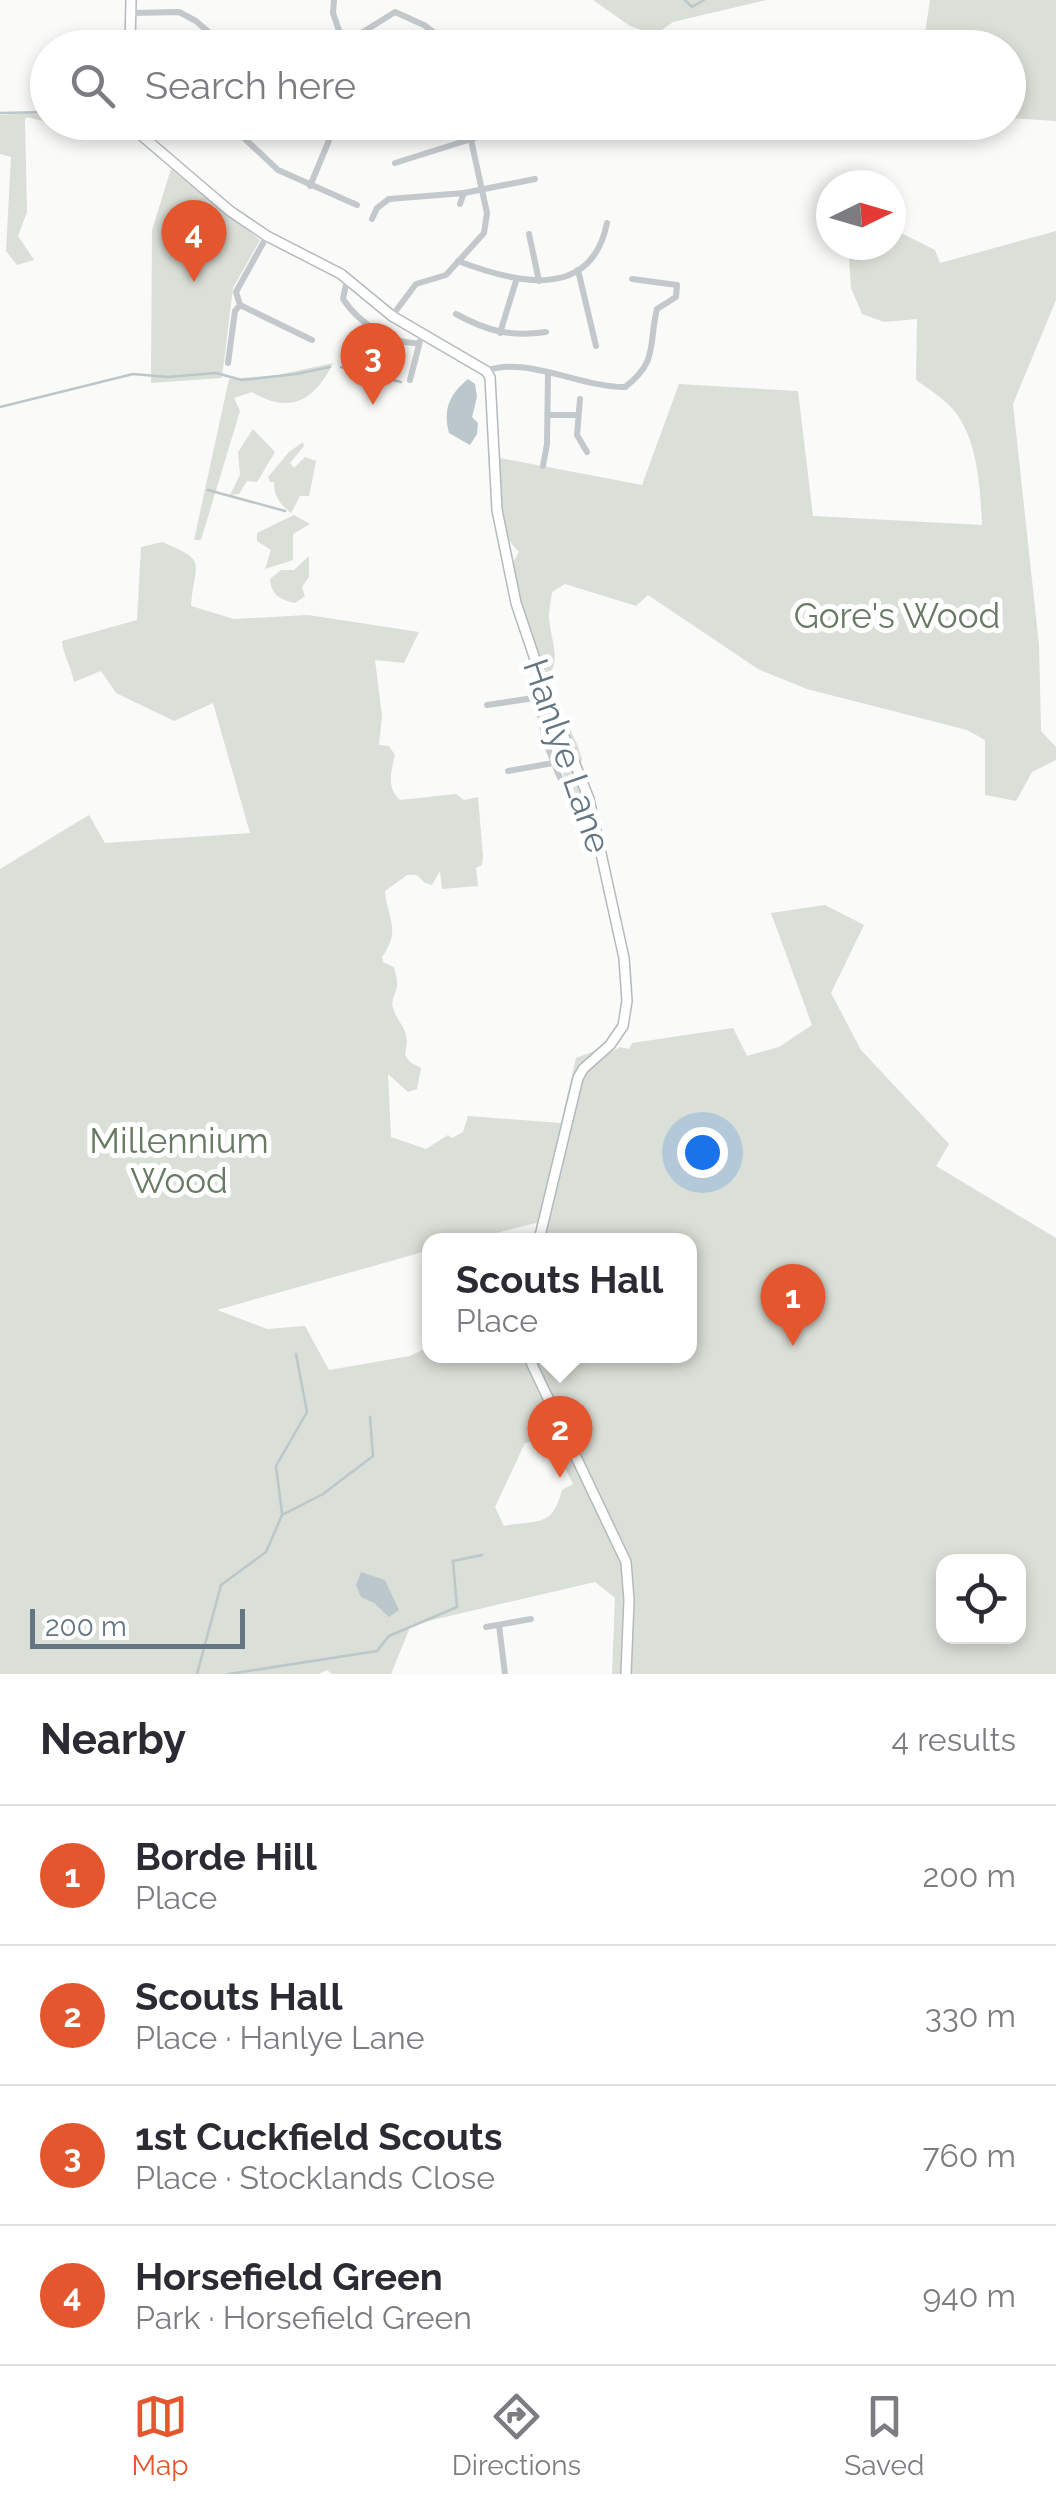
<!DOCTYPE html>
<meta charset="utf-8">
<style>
body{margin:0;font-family:Raleway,sans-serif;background:#f7f7f7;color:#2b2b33}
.controls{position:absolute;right:30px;bottom:30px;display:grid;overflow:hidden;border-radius:20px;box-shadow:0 5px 15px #0003}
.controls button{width:90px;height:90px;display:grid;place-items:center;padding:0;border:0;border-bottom:2px solid #e1e1e2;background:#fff;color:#2b2b33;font:50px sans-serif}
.compass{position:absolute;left:816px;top:170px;width:90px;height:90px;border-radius:50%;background:#fff;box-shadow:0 5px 15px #0003;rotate:85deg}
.scale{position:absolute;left:30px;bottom:25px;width:215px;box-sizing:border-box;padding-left:10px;border:5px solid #657683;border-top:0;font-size:28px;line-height:35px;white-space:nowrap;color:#657683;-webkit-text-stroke:8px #fff;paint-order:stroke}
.you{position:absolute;left:702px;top:1152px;width:35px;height:35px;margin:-25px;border:8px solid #fff;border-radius:50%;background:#1a73e8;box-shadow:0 0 0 15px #1a73e833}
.badge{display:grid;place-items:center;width:65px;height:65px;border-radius:50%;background:#e4572e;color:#fff;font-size:32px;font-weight:700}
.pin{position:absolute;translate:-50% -82px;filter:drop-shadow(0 2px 5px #0008)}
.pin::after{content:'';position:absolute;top:52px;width:35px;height:30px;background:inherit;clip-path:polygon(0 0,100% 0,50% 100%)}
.popup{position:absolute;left:422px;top:1233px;width:275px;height:130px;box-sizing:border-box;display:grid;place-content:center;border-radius:20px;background:#fff;filter:drop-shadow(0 2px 8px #0005);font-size:32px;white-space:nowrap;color:#7c7c81}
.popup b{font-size:38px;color:#2b2b33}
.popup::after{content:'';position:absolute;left:50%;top:100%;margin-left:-20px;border:20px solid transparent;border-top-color:#fff}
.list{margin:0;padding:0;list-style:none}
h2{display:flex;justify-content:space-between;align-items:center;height:130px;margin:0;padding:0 40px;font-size:42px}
h2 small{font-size:32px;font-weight:400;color:#7c7c81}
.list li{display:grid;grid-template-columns:65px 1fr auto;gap:30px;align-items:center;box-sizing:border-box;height:140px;padding:0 40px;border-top:2px solid #e1e1e2}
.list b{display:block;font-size:38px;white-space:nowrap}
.list p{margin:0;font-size:32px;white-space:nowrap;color:#7c7c81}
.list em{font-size:32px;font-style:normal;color:#7c7c81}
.icon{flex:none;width:55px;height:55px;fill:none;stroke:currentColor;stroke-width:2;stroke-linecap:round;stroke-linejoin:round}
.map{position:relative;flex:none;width:1056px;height:1674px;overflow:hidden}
.search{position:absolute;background:#fff;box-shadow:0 5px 15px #0003;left:30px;right:30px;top:30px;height:110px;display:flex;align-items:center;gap:25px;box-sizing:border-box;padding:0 35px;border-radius:55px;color:#7c7c81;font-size:38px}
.sheet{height:690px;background:#fff}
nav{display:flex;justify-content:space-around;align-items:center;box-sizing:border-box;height:140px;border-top:2px solid #e1e1e2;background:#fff;font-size:28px;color:#7c7c81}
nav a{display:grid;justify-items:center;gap:5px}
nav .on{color:#e4572e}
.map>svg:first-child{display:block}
.green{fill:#dadfd7;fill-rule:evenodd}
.water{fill:#bbc7cb}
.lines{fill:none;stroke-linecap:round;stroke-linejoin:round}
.stream{stroke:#bbc7cb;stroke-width:2.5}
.secondary-casing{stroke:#b3babf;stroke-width:12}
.street{stroke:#c3c8cc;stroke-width:6}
.secondary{stroke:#fff;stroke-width:9}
.labels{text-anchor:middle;stroke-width:10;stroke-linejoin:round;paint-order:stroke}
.park-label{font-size:35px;fill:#687a64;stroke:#fff}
.street-label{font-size:35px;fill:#657683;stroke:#fff}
</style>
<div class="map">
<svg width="1056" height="1674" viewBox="0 0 1056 1674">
<rect width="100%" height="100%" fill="#fafaf8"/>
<g class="green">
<path d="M 593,0 L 766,0 L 673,22 L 655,35 L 630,26 Z"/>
<path d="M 930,0 L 1056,0 L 1056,121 L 1009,118 L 1008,48 L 923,47 Z"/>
<path d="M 26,113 L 47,114 L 47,122 L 27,117 L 25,120 L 27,212 L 18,236 L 34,260 L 17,265 L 6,251 L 11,157 L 0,154 L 0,115 Z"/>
<path d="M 171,169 L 260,240 L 233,288 L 222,378 L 151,383 L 152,230 Z"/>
<path d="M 891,228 L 935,250 L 940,263 L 1056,231 L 1056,300 L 1013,404 L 1039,645 L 1041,731 L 1056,747 L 1056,760 L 1032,772 L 1016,801 L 985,795 L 985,740 L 967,730 L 807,689 L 758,669 L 648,595 L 636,606 L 565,584 L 552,592 C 551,600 549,609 549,617 C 550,639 563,661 546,679 C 531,641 519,604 512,564 L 519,552 C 495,530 499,489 500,458 L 642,485 L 679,384 L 798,391 L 813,516 L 982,525 C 980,486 978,433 948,404 C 938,395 926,387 916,380 L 917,319 L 884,322 L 862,314 L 851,288 L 848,245 L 891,245 Z"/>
<path d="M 333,363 C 315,400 291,415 252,392 L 234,398 L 240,411 L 201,540 L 194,540 L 229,379 L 278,375 Z"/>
<path d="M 253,429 L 275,452 L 257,482 L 247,481 L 239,494 L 230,495 L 240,475 L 238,452 Z"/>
<path d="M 303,442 L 304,446 L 290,463 L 294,468 L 305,457 L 316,461 L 309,496 L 300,496 L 291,513 C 280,504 274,497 274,482 L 270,482 L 268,477 L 289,452 Z"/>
<path d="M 294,515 L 310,524 L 293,534 L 293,560 L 265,569 L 271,550 L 257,541 L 257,533 Z"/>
<path d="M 162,542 C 210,562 194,561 191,606 L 234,619 L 308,615 L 419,632 L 404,663 L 375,660 L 382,716 L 379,745 L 389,746 L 395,755 C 391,772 386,787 400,800 L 456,794 L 464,800 L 478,797 L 483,856 L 482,865 L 476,868 L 478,886 L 442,889 L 440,871 L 432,885 L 425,883 L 417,875 L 407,875 L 385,891 C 387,919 402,929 382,957 L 383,962 L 394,967 C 395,972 397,978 397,983 C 398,992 390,999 393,1008 C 400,1029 411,1027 405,1055 L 410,1062 L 421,1068 L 417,1089 L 408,1092 L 388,1074 L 391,1137 L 426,1149 L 448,1135 L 452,1138 L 463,1132 L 468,1116 L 561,1123 L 576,1058 L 597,1050 L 609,1053 L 620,1047 L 629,1049 L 632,1043 L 733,1028 L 747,1056 L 779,1047 L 812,1025 L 771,913 L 825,905 L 864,925 L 831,993 L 861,1050 L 949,1144 L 936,1166 L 1056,1238 L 1056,1674 L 612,1674 L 615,1598 L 595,1582 L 411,1625 L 391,1674 L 332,1674 L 327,1670 L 319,1674 L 0,1674 L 0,869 L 89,815 L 105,843 L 250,833 L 213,703 L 174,721 L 116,693 L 101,671 L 74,682 C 71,667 63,654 62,641 L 137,620 L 141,547 ZM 540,1222 L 534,1240 L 690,1240 L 690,1356 L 430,1356 L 430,1346 L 410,1356 L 329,1370 L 305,1326 L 267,1329 L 217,1310 L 430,1250 L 430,1240 L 467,1240 ZM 567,1427 L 579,1450 L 556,1463 L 564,1466 L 573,1484 L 562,1490 C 552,1529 537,1519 504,1526 L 495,1507 L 525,1443 L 551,1437 ZM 944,1562 L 1018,1562 L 1018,1636 L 944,1636 Z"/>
<path d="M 309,556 L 309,577 L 302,587 L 305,596 L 295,603 C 281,600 271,595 270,579 L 281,570 L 294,570 Z"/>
<path d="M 549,707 L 559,707 L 577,744 L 582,759 L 578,774 L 587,800 L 584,803 L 562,790 C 561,781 565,776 563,766 C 558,747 546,731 543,712 Z"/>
</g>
<g class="water">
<path d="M 468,379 L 475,384 L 477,397 L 472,417 L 478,423 L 477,434 L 470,445 L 449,433 C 443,409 449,395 468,379 Z"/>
<path d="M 361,1572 L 385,1580 L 399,1610 L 389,1617 L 374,1603 L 361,1597 L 356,1585 Z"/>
</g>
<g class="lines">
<g class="stream">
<path d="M 685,0 L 692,7 L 704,0"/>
<path d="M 0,113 L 48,112"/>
<path d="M 88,122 L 131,137"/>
<path d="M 341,367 L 401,382"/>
<path d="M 0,407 L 133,374 L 168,377 L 216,373 L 242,380 L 296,374 L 330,367"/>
<path d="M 208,490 L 285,511"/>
<path d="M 282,1513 L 276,1466 L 307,1412 L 296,1354"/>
<path d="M 197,1674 L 221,1585 L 266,1552 L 282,1515 L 323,1494 L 373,1456 L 370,1417"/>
<path d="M 229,1674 L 377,1651 L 389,1636 L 457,1607 L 453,1561 L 482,1555"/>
</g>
<defs>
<g id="secondary">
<path d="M 130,48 L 131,0"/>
<path d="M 133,122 L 141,135 L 230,211 L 267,236 L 341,274 L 392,316 L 486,371 L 490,377 L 497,510 L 516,603 L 544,686 L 589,799 L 624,958 L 627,1001 L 623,1026 L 610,1045 L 583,1069 L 578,1078 L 539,1240"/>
<path d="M 528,1356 L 626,1562 L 629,1600 L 626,1674"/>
</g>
</defs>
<use href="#secondary" class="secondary-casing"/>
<g class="street">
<path d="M 334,0 L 333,13 L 345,48"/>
<path d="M 131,13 L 179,12 L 196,21 L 219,41 L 286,44 L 355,37 L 395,12 L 424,25 L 454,48"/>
<path d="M 86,48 L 130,46"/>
<path d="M 227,122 L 278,170 L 357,205"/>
<path d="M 395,163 L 484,135"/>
<path d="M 310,186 L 330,138 L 325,122"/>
<path d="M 460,204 L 464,193"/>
<path d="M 372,219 L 377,208 L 389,199 L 464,193 L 535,179"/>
<path d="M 529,234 L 539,281"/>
<path d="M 458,261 C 513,282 591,303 607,223"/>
<path d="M 578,270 L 596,346"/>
<path d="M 347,279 L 343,299 C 358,322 391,345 419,343"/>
<path d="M 240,305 L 312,340"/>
<path d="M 456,314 C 487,331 510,337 546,332"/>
<path d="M 392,316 L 416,284 L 446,275 L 484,233 L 487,213 L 471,140"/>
<path d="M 500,333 L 516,281"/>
<path d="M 228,363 L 235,311 L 240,305 L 236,292 L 267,236"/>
<path d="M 486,371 C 522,355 584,388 625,387 C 659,361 648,345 657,309 L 676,297 L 677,285 L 632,279"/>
<path d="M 410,380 L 420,341"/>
<path d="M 580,399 L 577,435 L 587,452"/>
<path d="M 549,415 L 577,415"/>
<path d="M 543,466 L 547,444 L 548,374"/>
<path d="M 536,698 L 546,743 L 560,778"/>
<path d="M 487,705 L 548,696"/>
<path d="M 508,771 L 553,763"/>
<path d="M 499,1625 L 505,1674"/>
<path d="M 486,1627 L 531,1619"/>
</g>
<use href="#secondary" class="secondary"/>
</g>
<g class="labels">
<g class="park-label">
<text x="897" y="628">Gore's Wood</text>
<text x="179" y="1153">Millennium<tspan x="179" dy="40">Wood</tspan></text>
</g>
<g class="street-label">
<text transform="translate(567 756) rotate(71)" y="12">Hanlye Lane</text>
</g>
</g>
</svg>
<div class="controls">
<button><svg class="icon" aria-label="locate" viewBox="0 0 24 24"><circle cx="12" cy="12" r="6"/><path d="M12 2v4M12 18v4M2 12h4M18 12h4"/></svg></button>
</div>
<svg class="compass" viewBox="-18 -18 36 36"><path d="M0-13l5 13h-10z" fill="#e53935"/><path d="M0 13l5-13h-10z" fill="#7c7c81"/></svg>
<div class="scale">200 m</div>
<div class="you"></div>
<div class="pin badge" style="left:793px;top:1346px">1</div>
<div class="pin badge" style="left:560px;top:1478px">2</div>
<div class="popup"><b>Scouts Hall</b>Place</div>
<div class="pin badge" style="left:373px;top:405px">3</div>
<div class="pin badge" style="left:194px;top:282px">4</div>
<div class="search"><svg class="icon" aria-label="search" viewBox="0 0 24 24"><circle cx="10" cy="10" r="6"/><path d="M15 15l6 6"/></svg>Search here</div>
</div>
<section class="sheet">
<h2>Nearby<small>4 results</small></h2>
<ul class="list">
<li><span class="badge">1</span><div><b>Borde Hill</b><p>Place</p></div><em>200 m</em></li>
<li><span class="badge">2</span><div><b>Scouts Hall</b><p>Place · Hanlye Lane</p></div><em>330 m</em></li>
<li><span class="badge">3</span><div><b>1st Cuckfield Scouts</b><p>Place · Stocklands Close</p></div><em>760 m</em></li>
<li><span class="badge">4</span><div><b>Horsefield Green</b><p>Park · Horsefield Green</p></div><em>940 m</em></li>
</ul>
</section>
<nav>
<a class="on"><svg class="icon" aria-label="map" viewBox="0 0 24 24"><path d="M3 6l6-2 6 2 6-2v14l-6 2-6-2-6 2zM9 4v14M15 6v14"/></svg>Map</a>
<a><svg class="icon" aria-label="directions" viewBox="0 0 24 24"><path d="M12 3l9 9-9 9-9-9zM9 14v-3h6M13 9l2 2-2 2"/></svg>Directions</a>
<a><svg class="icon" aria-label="saved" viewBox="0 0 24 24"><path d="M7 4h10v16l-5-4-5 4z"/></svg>Saved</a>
</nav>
